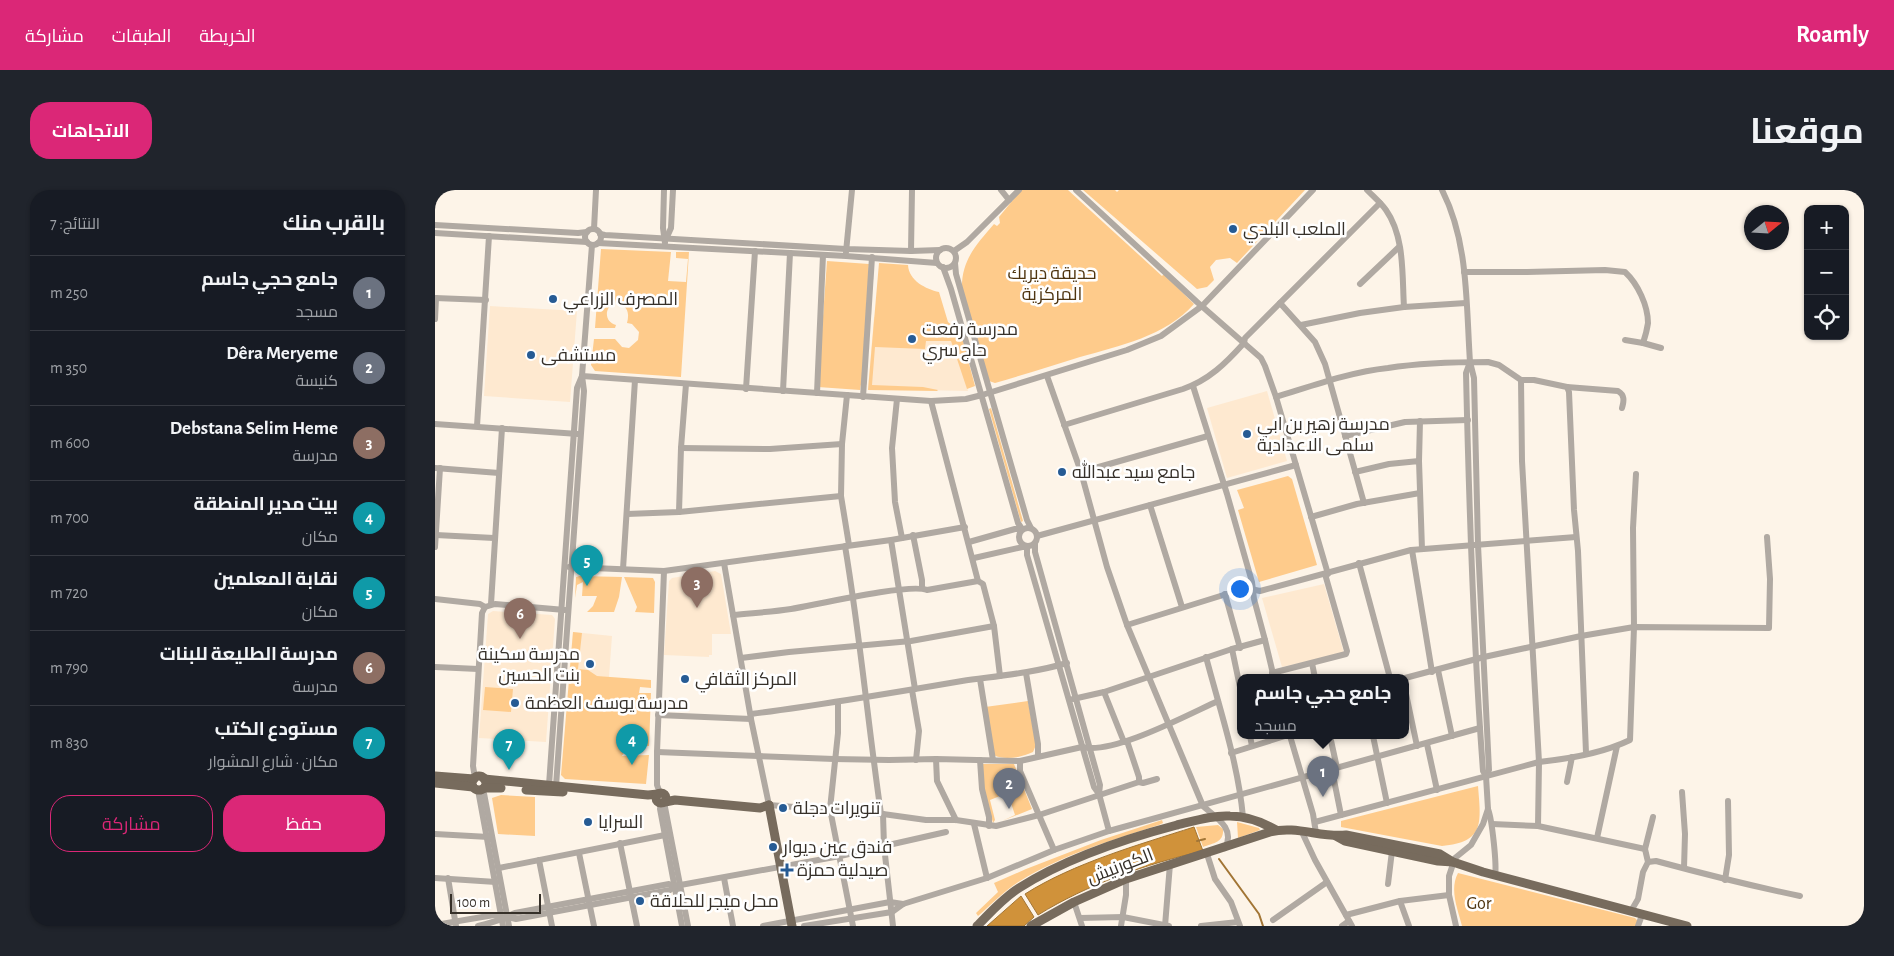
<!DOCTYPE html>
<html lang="ar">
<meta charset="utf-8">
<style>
body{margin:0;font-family:"Alegreya Sans",Cairo,sans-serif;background:#20242c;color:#f1f3f6;direction:rtl}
.controls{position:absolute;right:15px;top:15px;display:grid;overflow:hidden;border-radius:10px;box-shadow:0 1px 4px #0004}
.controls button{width:45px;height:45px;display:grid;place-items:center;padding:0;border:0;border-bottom:1px solid #363941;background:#171b24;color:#f1f3f6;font:25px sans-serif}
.compass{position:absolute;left:1309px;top:15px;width:45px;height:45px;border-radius:50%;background:#171b24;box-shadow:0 1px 4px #0004;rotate:72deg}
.scale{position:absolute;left:15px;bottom:12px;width:91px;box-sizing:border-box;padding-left:5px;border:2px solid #363029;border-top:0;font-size:14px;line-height:18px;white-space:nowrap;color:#363029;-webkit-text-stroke:4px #fff;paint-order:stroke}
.you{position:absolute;left:804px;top:398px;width:18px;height:18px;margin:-12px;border:4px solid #fff;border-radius:50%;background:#1a73e8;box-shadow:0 0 0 8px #1a73e833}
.badge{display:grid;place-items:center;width:32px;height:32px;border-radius:50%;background:#db2777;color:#fff;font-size:16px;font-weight:700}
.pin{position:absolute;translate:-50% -41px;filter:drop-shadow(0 1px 2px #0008)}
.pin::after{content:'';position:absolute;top:26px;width:18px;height:15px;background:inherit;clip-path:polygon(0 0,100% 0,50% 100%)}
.popup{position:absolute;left:802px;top:484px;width:172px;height:65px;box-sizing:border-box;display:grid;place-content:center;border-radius:10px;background:#171b24;filter:drop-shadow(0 1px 4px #0005);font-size:16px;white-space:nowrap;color:#9ea1a6}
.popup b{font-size:19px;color:#f1f3f6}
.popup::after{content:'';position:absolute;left:50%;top:100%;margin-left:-10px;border:10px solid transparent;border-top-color:#171b24}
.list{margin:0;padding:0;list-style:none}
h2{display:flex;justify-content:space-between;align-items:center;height:65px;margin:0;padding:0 20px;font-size:21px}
h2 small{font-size:16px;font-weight:400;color:#9ea1a6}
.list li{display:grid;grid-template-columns:32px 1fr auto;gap:15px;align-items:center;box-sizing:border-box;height:75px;padding:0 20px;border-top:1px solid #363941}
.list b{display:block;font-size:19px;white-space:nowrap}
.list p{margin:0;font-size:16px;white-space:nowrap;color:#9ea1a6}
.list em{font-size:16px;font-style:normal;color:#9ea1a6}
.actions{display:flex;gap:10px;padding:15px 20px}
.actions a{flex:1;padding:11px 0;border:1px solid #db2777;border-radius:20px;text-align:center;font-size:18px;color:#db2777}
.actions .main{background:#db2777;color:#fff}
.icon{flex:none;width:28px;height:28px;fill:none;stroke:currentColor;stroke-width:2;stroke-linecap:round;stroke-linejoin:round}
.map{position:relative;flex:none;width:1429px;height:736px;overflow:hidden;direction:ltr;border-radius:20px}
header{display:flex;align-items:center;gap:30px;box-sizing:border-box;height:70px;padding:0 25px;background:#db2777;color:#fff}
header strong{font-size:24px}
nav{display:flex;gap:28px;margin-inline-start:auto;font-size:18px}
.intro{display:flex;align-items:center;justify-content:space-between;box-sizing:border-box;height:120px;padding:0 30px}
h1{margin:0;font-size:35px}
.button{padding:12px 22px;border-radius:20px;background:#db2777;color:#fff;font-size:18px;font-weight:700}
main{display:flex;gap:30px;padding:0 30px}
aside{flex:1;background:#171b24;border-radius:20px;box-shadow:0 1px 4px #0004}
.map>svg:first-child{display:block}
.built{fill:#fee9d0}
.green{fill:#fecb8b}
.water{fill:#d0923a;stroke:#a27535}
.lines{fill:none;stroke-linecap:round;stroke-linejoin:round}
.stream{stroke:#a27535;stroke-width:2}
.minor{stroke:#b0a9a2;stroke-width:6}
.major{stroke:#776b5d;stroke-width:9}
.poi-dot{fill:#265b94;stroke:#fff;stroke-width:2}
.labels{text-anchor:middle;stroke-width:5;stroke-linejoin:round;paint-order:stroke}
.poi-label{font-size:18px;fill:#363029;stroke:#fff;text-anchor:start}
.park-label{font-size:18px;fill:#4f3510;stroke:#fff}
.street-label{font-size:18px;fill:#363029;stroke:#fff}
</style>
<header>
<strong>Roamly</strong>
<nav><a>الخريطة</a><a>الطبقات</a><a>مشاركة</a></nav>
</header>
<div class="intro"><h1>موقعنا</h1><a class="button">الاتجاهات</a></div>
<main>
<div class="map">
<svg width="1429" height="736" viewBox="0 0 1429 736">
<rect width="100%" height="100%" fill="#fdf4e8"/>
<g class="built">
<path d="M 55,116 L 142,121 L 135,212 L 49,206 Z"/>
<path d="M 439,127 L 511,132 L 533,201 L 433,199 Z"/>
<path d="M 832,201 L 852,271 L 792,288 L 772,218 Z"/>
<path d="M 280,381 L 286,384 L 296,444 L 277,444 L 277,465 L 274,465 L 274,467 L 229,465 L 234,391 L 237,388 Z"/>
<path d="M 889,394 L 909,463 L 847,477 L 827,408 Z"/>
<path d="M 58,421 L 117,425 L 120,429 L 111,552 L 44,548 L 53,424 Z"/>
<path d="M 138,442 L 177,446 L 174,487 L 134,485 Z"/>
</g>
<g class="green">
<path d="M 586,0 L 633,0 L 727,86 L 729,84 L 759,114 C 731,146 684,156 645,167 C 617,176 588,185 560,193 L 554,191 L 527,99 C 526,70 542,54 559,34 L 562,36 L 565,33 L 564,27 Z"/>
<path d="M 648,0 L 680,0 L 682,2 L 684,0 L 870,0 L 802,73 L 795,68 L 781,70 L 775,77 L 779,90 L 772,97 L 762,99 Z"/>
<path d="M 166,59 L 236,62 L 233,91 L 251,92 L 253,69 L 241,68 L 241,62 L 254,62 L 246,187 L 160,181 L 156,175 L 159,149 L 180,149 L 187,157 L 194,158 L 203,150 L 204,142 L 197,134 L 192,133 C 194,125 194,118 185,114 L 185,110 L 181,109 L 180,113 C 169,117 169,132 181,135 L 180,138 L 160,138 Z"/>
<path d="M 392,71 L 434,74 L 428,183 L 425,200 L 383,197 Z"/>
<path d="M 444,73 L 473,75 C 474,91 491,99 504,102 L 513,132 L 524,141 L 532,162 L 521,165 L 516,151 L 491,151 L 490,159 L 440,157 L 437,195 L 488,197 L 503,200 L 502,201 L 433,200 Z"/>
<path d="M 532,166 L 540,196 L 532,199 L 522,169 Z"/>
<path d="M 556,218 L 588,331 L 586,332 L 554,219 Z"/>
<path d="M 853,286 L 857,289 L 882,375 L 824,392 L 803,320 L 809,318 L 802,300 Z"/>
<path d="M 145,386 L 187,387 L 184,407 L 179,422 L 152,422 L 158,416 L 162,406 L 147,406 L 148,392 L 142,395 L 140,408 L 141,387 Z"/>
<path d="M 189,387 L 218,388 L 220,392 L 219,423 L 200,422 L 202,417 Z"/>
<path d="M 138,442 L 147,443 L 143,479 L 153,480 L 162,486 L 216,490 L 216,498 L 205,497 L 204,503 L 216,503 L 214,556 L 202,556 L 190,560 L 187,566 L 214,565 L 211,594 L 130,589 L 126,585 Z"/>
<path d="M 50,497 L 78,499 L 76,522 L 48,520 Z"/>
<path d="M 593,511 L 601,555 L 598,562 C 588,567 569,571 559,565 L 550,517 Z"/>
<path d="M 547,574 L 579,574 L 597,619 L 567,631 L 580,625 L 575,610 L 573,610 L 570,604 L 555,610 L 560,630 L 558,633 L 549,600 Z"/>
<path d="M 1043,596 C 1046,633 1050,652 1007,656 L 906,637 L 906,631 Z"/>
<path d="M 66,605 L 100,607 L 100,646 L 63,644 L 57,608 Z"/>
<path d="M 727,630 L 728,633 L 724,635 C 677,650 627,665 585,691 C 569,701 557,714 543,726 L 541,723 L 563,702 L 559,693 L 591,679 L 666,650 Z"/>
<path d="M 802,632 L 824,638 L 825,640 L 803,648 Z"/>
<path d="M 783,635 L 788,639 C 789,653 778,653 768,657 L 761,637 Z"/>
<path d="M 1023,683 L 1200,728 L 1203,731 L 1201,736 L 1027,736 C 1023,719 1014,700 1023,683 Z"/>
</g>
<g class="water">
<path d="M 759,637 L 768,661 C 711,674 653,694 603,725 L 590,704 C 639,673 703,655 759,637 Z"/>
<path d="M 586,706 L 599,727 L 589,736 L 552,736 Z"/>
</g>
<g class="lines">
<g class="stream">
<path d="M 762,651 L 770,649"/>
<path d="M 784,669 L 824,724 L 828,736"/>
</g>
<g class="minor">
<path d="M 229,0 L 228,38 L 230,53"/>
<path d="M 566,0 L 574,10"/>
<path d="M 641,0 L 762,112 L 826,168 L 830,176 L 841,207 L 893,384"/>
<path d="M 932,0 C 939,7 946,13 951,20 C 970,47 967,86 969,117"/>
<path d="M 1007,0 C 1034,53 1031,115 1035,172 L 1039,188 L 1043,355 L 1054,580 L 1051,586 L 1053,619 L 1048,634 L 1036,655 L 1020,668 L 1014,686 L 1014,705 L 1021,736"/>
<path d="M 0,35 L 143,43 L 152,42"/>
<path d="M 159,39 L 161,0"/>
<circle cx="158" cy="47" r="8"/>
<path d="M 0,43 L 152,52"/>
<path d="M 165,44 L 170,45 L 411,59 L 476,61 L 505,60"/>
<path d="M 231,49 L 236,38 L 238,0"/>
<path d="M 163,53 L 411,66 L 502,73"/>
<circle cx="511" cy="68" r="10"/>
<path d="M 476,61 L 477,0"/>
<path d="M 519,61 L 532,52 L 584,0"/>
<path d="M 411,62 L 417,0"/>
<path d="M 520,73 L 521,84 L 592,330 L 596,338"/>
<path d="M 508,77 L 516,99 L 583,333 L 587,339 L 580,339 L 534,352"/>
<path d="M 1029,82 L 1092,82 L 1170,80 L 1190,82 C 1203,94 1213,116 1213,133 C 1212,140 1210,147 1208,153 L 1190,150"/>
<path d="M 925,94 L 964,57"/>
<path d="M 0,108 L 51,110"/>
<path d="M 845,113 L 880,152 L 890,174 L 929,313"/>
<path d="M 0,129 L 1,108"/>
<path d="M 866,135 L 925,123 L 969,117 L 1031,113"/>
<path d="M 1208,153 L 1226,158"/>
<path d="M 1035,172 L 1031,183 C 1034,316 1038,449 1048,581 L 1051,586"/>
<path d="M 147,186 L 496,211 L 531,209 L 547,205 L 692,160 L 726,146 L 767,116 L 878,0"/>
<path d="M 612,186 L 646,282 L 672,377 L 692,435 L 768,616 C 780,627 801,638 790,658"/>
<path d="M 758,196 L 792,304 L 817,392 L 819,409 L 830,450 L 839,488"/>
<path d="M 1132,197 L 1183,201 C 1190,205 1189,211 1187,218"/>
<path d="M 311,199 L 320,61"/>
<path d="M 348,201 L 355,63"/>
<path d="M 382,203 L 388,65"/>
<path d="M 412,205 L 407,254 L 406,306 L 414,355"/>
<path d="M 428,207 L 437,67"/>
<path d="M 841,207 C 877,196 915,182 953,178 C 985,173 1020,172 1053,172 L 1064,175 L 1086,190"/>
<path d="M 462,209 L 457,258 L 460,312 L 467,348"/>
<path d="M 496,211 L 543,391 L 548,394 L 559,436 L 565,486"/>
<path d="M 0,234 L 143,244"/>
<path d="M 629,235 L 748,199 C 774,190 791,173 809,153 L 810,148 L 945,13"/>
<path d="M 42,236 L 54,46"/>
<path d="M 910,246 L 970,232 L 1033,230"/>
<path d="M 246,258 L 335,259 L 407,254"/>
<path d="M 984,271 L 985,231"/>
<path d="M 0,278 L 64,283"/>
<path d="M 646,282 L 773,246"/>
<path d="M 920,282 L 954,274 L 984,271 L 987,359"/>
<path d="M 715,315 L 747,417"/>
<path d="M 244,322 L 246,258 L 251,194"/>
<path d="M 192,324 L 244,322 L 406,306"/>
<path d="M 876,327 L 922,314 L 985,303"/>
<circle cx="593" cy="347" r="9"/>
<path d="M 1,345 L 59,348"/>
<path d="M 478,345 L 487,390 L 487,398"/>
<path d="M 602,346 L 861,275"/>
<path d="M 456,350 L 480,499"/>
<path d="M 600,353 L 600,362 L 665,595 L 664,604 L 674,641"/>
<path d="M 410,356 C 425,445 433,534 446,624"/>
<path d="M 0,357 L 5,278"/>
<path d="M 977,360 L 997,482"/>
<path d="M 539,368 L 592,356 L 592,365 L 659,597 L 664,604"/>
<path d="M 289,373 L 316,529 L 334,615 L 448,624 L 491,630 L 521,630 L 561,636 L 604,625 L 704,592 L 708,593 L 722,589"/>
<path d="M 924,373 L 955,488"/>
<path d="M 134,377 L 229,381 L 456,350 L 530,337"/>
<path d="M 188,379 L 200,190"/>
<path d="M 790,404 L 805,458"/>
<path d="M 0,409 L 45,414 L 50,417 L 60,414 L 130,420"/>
<path d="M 56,414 L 67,238"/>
<path d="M 298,425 C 317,423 337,422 356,419 C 380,415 474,393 492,400 L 543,391"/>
<path d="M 692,435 L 811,398 L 825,401 L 976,360 L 1141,347"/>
<path d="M 797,459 L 806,502"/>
<path d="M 771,467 C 785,520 803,573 808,627"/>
<path d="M 306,468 L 354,462 L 476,451 L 559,436"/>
<path d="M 877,473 L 880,488"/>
<path d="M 0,477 L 43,479"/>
<path d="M 1003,480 L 1017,546"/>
<path d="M 591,483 L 603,554 L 603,566"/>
<path d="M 837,483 L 911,464 L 912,461 L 890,384"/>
<path d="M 970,488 L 1049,467 L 1146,446 L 1199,437 L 1334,438 L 1335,389 L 1332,347"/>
<path d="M 545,489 L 558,570"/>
<path d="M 970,499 L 982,556"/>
<path d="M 477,500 L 484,541 L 481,570"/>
<path d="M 669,502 L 689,552"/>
<path d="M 638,509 L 669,502 L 797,459 L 830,450"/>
<path d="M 403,512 L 403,543 L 395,619 L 418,736"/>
<path d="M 316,524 C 387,515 457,503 527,491 C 562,486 598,483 632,473"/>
<path d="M 223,525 L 316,529"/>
<path d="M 815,546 L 817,556"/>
<path d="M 855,546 L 878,624 L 881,643"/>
<path d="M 895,546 L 902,578"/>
<path d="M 938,546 L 952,613"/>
<path d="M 692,551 L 704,587 L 704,592"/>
<path d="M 992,554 L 1002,600"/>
<path d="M 222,562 L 399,569 L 454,570 L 501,569 L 585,571 L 647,557 C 678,565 752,525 783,511"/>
<path d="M 796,563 L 850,546"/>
<path d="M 501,569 L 502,591 L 521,630"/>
<path d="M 545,570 L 547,599 L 554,627 L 554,636"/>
<path d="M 585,571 L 585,581 L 619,660"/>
<path d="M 897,580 L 906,625"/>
<path d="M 40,588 L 38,576 L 47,423 L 50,417"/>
<path d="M 1132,592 L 1137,567"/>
<path d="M 114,595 L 142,198 L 147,186"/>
<path d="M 121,596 L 149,201 L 147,186 L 157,55"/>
<path d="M 48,598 L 74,736"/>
<path d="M 43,600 L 68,736"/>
<path d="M 1247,602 L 1250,644 L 1249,678"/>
<path d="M 225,603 L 222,595 L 222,562 L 229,381"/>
<path d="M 229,612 L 253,736"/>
<path d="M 226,613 L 225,619 L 247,736"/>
<path d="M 1053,619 C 1057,629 1062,675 1060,686"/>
<path d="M 448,624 L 449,656 L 458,736"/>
<path d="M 880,632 L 1104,572 C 1133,569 1168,563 1195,550 L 1199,437 L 1198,338 L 1201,284"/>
<path d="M 539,634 L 552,688"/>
<path d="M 1057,634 L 1103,636 L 1210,659"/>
<path d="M 1103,636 L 1104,572 L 1087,271 L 1086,190 L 1099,190 L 1132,197 L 1134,202 L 1139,320 L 1143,361 L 1151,563"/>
<path d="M 866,640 L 880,670 L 917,736"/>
<path d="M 0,644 L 54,647"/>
<path d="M 1162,648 L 1182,556"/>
<path d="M 185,653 L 202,736"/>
<path d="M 144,663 L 159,736"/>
<path d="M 772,664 L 780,689 L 796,712 L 805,736"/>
<path d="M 104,670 L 117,736"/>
<path d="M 1213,672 L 1221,671 C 1269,684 1317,696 1365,706"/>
<path d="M 64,678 L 230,645"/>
<path d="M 0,688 L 61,692"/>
<path d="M 13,688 L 21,736"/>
<path d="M 289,688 L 298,736"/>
<path d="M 1290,690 L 1294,665 L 1293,611"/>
<path d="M 953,694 L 957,661"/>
<path d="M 965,711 L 974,736"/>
<path d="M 639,712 L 647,736"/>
<path d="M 1196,721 L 1203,709 L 1208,682 L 1213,672 L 1210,659 L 1218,627"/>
<path d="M 911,725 L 965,711 L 1014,705"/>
<path d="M 72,727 L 81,729 L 235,700 L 240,696 L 405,666 L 511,642"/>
<path d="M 645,728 L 688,727 L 734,736"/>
<path d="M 838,730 L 892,692"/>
<path d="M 0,735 L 59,725 L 66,728"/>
<path d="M 43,736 C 57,733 68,729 80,723 L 234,694 L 240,696"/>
<path d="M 328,736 L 455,712 L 468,714"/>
<path d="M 369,736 L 457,722 L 468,714 L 552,688 L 619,660 L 674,641 L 1045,538"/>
<path d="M 686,736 L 691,705 L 691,689"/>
<path d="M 730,736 L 735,674"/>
<path d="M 766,736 L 803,732"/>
<path d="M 907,736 L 914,731"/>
<path d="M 1203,736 L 1207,725"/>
</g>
<g class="major">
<path d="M 0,586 L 39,589"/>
<circle cx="44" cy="593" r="7"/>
<path d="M 49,589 L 213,605 L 223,604"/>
<path d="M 0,593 L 38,597"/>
<path d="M 49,598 L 66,598"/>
<path d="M 91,600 L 128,602"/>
<circle cx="226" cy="608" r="5"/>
<path d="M 230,612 L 240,610 L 325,618 L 334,615"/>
<path d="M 334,615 L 357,736"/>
<path d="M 901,646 L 910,651 L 1003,671 L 1018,672"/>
<path d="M 542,736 C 555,723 568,708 584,698 C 631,668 689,649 742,635 C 759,631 777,625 795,626 C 811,626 827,632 841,640"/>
<path d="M 596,736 L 639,712 L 691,689 L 835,642 C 861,635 886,648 911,645 L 1005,664 L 1018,672 L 1048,682 L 1252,736"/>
</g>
</g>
<g class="poi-dot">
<circle cx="798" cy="39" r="5"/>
<circle cx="118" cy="109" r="5"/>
<circle cx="477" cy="149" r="5"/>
<circle cx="96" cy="165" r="5"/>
<circle cx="812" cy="244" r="5"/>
<circle cx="627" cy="282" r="5"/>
<circle cx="155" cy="474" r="5"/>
<circle cx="250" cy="489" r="5"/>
<circle cx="80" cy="513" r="5"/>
<circle cx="348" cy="618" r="5"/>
<circle cx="153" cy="632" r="5"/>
<circle cx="338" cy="657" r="5"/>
<path d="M349.5 672.5h5v5h5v5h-5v5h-5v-5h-5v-5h5z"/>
<circle cx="205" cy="711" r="5"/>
</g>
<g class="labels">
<g class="poi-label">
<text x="808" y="45">الملعب البلدي</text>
<text x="128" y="115">المصرف الزراعي</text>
<text x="487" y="145">مدرسة رفعت<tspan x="487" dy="21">حاج سري</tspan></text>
<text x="106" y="171">مستشفى</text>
<text x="822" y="240">مدرسة زهير بن ابي<tspan x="822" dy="21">سلمى الاعدادية</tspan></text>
<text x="637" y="288">جامع سيد عبدالله</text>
<text x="145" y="470" text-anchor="end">مدرسة سكينة<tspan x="145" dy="21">بنت الحسين</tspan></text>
<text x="260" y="495">المركز الثقافي</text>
<text x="90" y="519">مدرسة يوسف العظمة</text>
<text x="358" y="624">تنويرات دجلة</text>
<text x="163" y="638">السرايا</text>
<text x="348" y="663">فندق عين ديوار</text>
<text x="362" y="686">صيدلية حمزة</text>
<text x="215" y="717">محل ميجر للحلاقة</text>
</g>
<g class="park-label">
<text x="617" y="89">حديقة ديريك<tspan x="617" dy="21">المركزية</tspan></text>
<text x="1044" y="719">Gor</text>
</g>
<g class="street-label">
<text transform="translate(685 676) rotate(-21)" y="6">الكورنيش</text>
</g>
</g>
</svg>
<div class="controls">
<button>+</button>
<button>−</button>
<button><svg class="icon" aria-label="locate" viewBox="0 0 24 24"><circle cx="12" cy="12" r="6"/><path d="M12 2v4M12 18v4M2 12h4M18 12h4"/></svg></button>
</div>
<svg class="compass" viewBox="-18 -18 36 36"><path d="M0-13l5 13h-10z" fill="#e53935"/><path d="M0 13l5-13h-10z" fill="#9ea1a6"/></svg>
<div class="scale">100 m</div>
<div class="you"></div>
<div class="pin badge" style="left:888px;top:607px;background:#6b7280">1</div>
<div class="popup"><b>جامع حجي جاسم</b>مسجد</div>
<div class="pin badge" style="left:574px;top:619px;background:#6b7280">2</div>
<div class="pin badge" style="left:262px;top:418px;background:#8d6e63">3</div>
<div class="pin badge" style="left:197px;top:575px;background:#0f9aa8">4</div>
<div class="pin badge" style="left:152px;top:396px;background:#0f9aa8">5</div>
<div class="pin badge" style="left:85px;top:449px;background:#8d6e63">6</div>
<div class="pin badge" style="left:74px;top:580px;background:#0f9aa8">7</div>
</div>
<aside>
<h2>بالقرب منك<small>النتائج: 7</small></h2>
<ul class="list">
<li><span class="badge" style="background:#6b7280">1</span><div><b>جامع حجي جاسم</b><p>مسجد</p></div><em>250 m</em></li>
<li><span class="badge" style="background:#6b7280">2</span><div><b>Dêra Meryeme</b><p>كنيسة</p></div><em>350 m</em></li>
<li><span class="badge" style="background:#8d6e63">3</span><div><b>Debstana Selim Heme</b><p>مدرسة</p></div><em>600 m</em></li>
<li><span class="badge" style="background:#0f9aa8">4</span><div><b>بيت مدير المنطقة</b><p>مكان</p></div><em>700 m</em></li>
<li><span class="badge" style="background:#0f9aa8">5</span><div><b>نقابة المعلمين</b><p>مكان</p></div><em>720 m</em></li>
<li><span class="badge" style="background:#8d6e63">6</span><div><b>مدرسة الطليعة للبنات</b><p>مدرسة</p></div><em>790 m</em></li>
<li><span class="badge" style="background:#0f9aa8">7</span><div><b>مستودع الكتب</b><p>مكان · شارع المشوار</p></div><em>830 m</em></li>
</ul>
<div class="actions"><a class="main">حفظ</a><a>مشاركة</a></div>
</aside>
</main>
